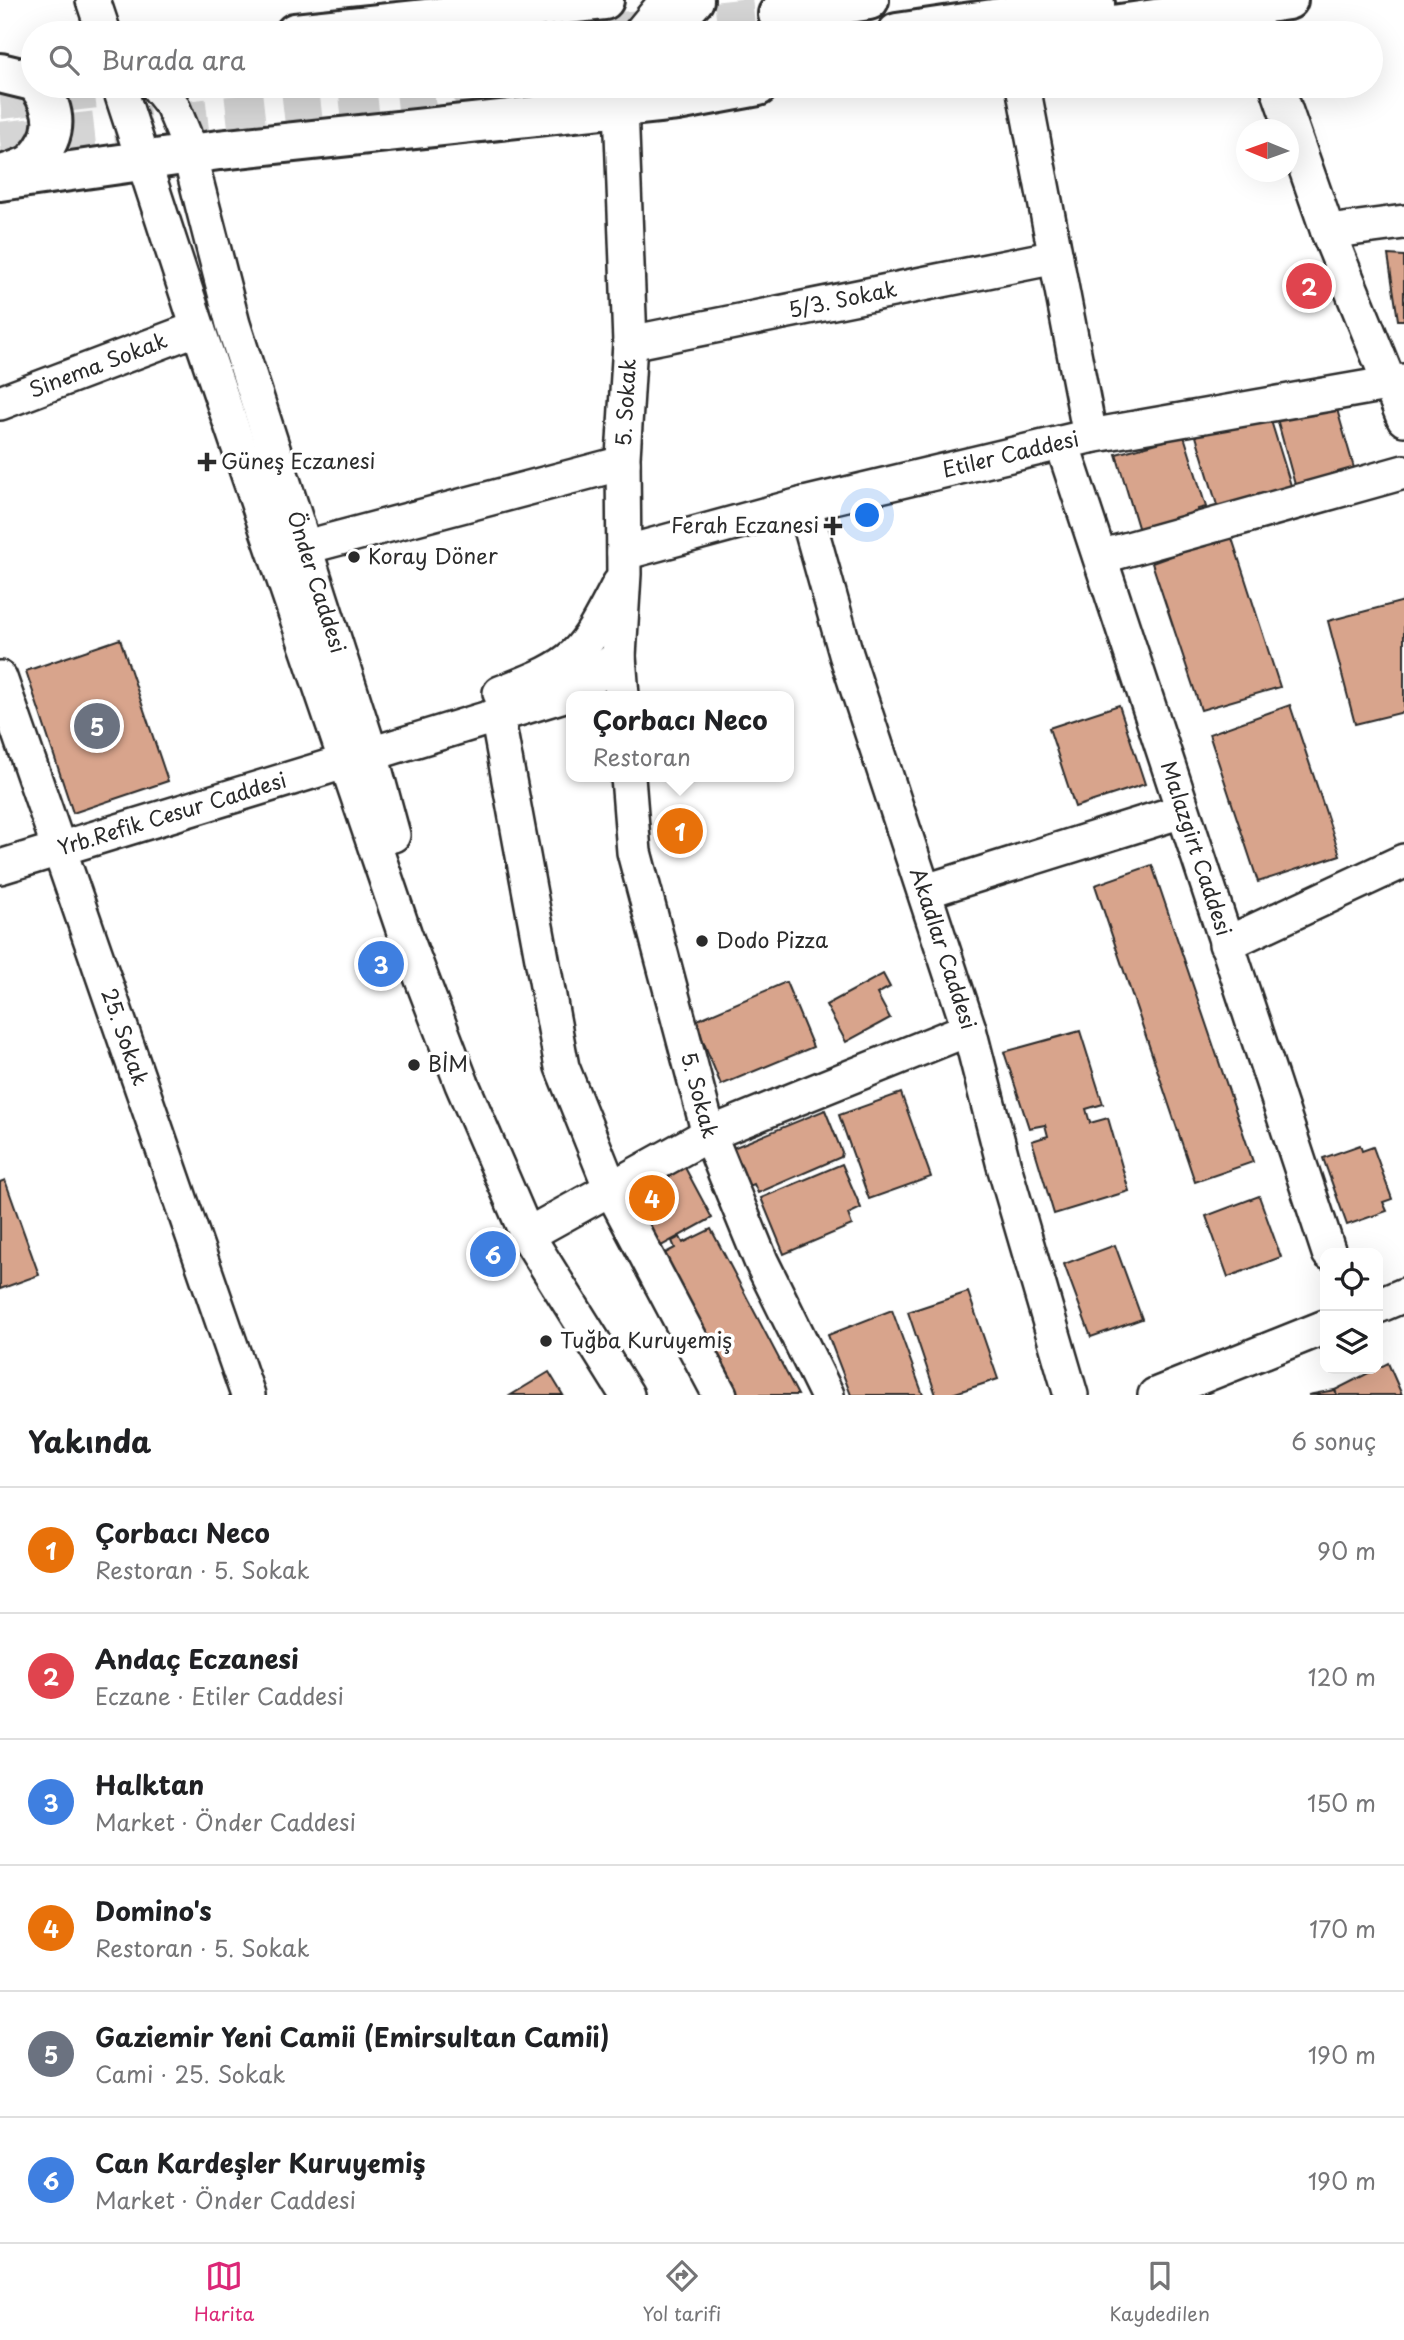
<!DOCTYPE html>
<html lang="tr">
<meta charset="utf-8">
<style>
body{margin:0;font-family:"Playpen Sans",sans-serif;background:#f2f2f2;color:#202124}
.controls{position:absolute;right:21px;bottom:21px;display:grid;overflow:hidden;border-radius:14px;box-shadow:0 7px 28px #0002}
.controls button{width:63px;height:63px;display:grid;place-items:center;padding:0;border:0;border-bottom:2px solid #e0e0e0;background:#fff;color:#202124;font:35px sans-serif}
.compass{position:absolute;left:1236px;top:119px;width:63px;height:63px;border-radius:50%;background:#fff;box-shadow:0 7px 28px #0002;rotate:271deg}
.you{position:absolute;left:868px;top:516px;width:24px;height:24px;margin:-18px;border:5px solid #fff;border-radius:50%;background:#1a73e8;box-shadow:0 0 0 10px #1a73e833}
.badge{display:grid;place-items:center;width:46px;height:46px;border-radius:50%;background:#db2777;color:#fff;font-size:23px;font-weight:700}
.pin{position:absolute;translate:-50% -50%;border:4px solid #fff;box-shadow:0 2px 7px #0006}
.popup{position:absolute;left:566px;top:691px;width:228px;height:91px;box-sizing:border-box;display:grid;place-content:center;border-radius:14px;background:#fff;filter:drop-shadow(0 2px 5px #0005);font-size:23px;white-space:nowrap;color:#757577}
.popup b{font-size:26px;color:#202124}
.popup::after{content:'';position:absolute;left:50%;top:100%;margin-left:-14px;border:14px solid transparent;border-top-color:#fff}
.list{margin:0;padding:0;list-style:none}
h2{display:flex;justify-content:space-between;align-items:center;height:91px;margin:0;padding:0 28px;font-size:30px}
h2 small{font-size:23px;font-weight:400;color:#757577}
.list li{display:grid;grid-template-columns:46px 1fr auto;gap:21px;align-items:center;box-sizing:border-box;height:126px;padding:0 28px;border-top:2px solid #e0e0e0}
.list b{display:block;font-size:26px;white-space:nowrap}
.list p{margin:0;font-size:23px;white-space:nowrap;color:#757577}
.list em{font-size:23px;font-style:normal;color:#757577}
.icon{flex:none;width:38px;height:38px;fill:none;stroke:currentColor;stroke-width:2;stroke-linecap:round;stroke-linejoin:round}
.map{position:relative;flex:none;width:1404px;height:1395px;overflow:hidden}
.search{position:absolute;background:#fff;box-shadow:0 7px 28px #0002;left:21px;right:21px;top:21px;height:77px;display:flex;align-items:center;gap:18px;box-sizing:border-box;padding:0 24px;border-radius:38px;color:#757577;font-size:26px}
.sheet{height:847px;background:#fff}
nav{display:flex;justify-content:space-around;align-items:center;box-sizing:border-box;height:98px;border-top:2px solid #e0e0e0;background:#fff;font-size:19px;color:#757577}
nav a{display:grid;justify-items:center;gap:4px}
nav .on{color:#db2777}
.map>svg:first-child{display:block}
.building{fill:#d8a48c;stroke:#2b2b2b;stroke-width:2}
.lines{fill:none;stroke-linecap:round;stroke-linejoin:round}
.highway-tunnel{stroke:#d5d5d5;stroke-width:38;stroke-dasharray:38 19;stroke-linecap:butt}
.minor-casing{stroke:#2b2b2b;stroke-width:38}
.highway-casing{stroke:#2b2b2b;stroke-width:44}
.minor{stroke:#fff;stroke-width:33}
.highway{stroke:#fff;stroke-width:38}
.poi-dot{fill:#2b2b2b;stroke:#fff;stroke-width:2.5}
.labels{text-anchor:middle;stroke-width:7;stroke-linejoin:round;paint-order:stroke}
.street-label{font-size:21px;fill:#2b2b2b;stroke:#fff}
.poi-label{font-size:21px;fill:#2b2b2b;stroke:#fff;text-anchor:start}
</style>
<div class="map">
<svg width="1404" height="1395" viewBox="0 0 1404 1395">
<rect width="100%" height="100%" fill="#fff"/>
<filter id="ink" filterUnits="userSpaceOnUse"><feTurbulence type="fractalNoise" baseFrequency=".0143" numOctaves="2"/><feDisplacementMap in="SourceGraphic" scale="14" xChannelSelector="R" yChannelSelector="G"/><feConvolveMatrix kernelMatrix="1 2 1 2 8 2 1 2 1" color-interpolation-filters="sRGB"/></filter>
<g filter="url(#ink)">
<g class="building">
<path d="M 1388,255 L 1404,256 L 1404,320 L 1398,320 Z"/>
<path d="M 1334,399 L 1356,475 L 1297,492 L 1276,415 Z"/>
<path d="M 1268,411 L 1293,492 L 1220,515 L 1195,433 Z"/>
<path d="M 1184,436 L 1206,507 L 1198,509 L 1200,519 L 1140,534 L 1116,454 Z"/>
<path d="M 1231,535 L 1280,687 L 1201,710 L 1152,563 Z"/>
<path d="M 1404,601 L 1404,712 L 1355,724 L 1328,621 Z"/>
<path d="M 120,639 L 168,781 L 73,813 L 26,671 Z"/>
<path d="M 1119,705 L 1145,784 L 1075,807 L 1049,728 Z"/>
<path d="M 1290,705 L 1340,855 L 1258,882 L 1209,734 Z"/>
<path d="M 1152,865 L 1253,1162 L 1195,1182 L 1095,885 Z"/>
<path d="M 883,974 L 890,987 L 877,994 L 890,1018 L 846,1042 L 826,1005 Z"/>
<path d="M 786,982 L 813,1047 L 721,1085 L 695,1021 Z"/>
<path d="M 1080,1031 L 1103,1104 L 1086,1109 L 1090,1123 L 1108,1118 L 1129,1191 L 1054,1214 L 1032,1141 L 1048,1136 L 1045,1125 L 1029,1128 L 1004,1052 Z"/>
<path d="M 901,1093 L 931,1177 L 869,1199 L 839,1115 Z"/>
<path d="M 825,1110 L 842,1152 L 841,1157 L 758,1193 L 754,1184 L 744,1188 L 728,1150 Z"/>
<path d="M 1360,1145 L 1362,1151 L 1373,1147 L 1392,1199 L 1383,1202 L 1387,1211 L 1347,1225 L 1323,1158 Z"/>
<path d="M 682,1162 L 712,1218 L 654,1250 L 624,1193 Z"/>
<path d="M 842,1164 L 861,1208 L 848,1214 L 852,1225 L 784,1254 L 761,1198 Z"/>
<path d="M 5,1180 L 39,1275 L 0,1289 L 0,1182 Z"/>
<path d="M 1259,1196 L 1281,1257 L 1228,1277 L 1206,1216 Z"/>
<path d="M 711,1229 L 798,1395 L 727,1395 L 654,1259 L 675,1248 L 672,1241 L 680,1237 L 683,1243 Z"/>
<path d="M 1115,1245 L 1142,1319 L 1091,1337 L 1064,1264 Z"/>
<path d="M 968,1292 L 998,1379 L 949,1395 L 936,1395 L 908,1312 Z"/>
<path d="M 892,1310 L 923,1395 L 851,1395 L 828,1335 Z"/>
<path d="M 1388,1363 L 1402,1395 L 1337,1395 L 1335,1390 Z"/>
<path d="M 549,1372 L 563,1395 L 511,1395 Z"/>
<path d="M 1335,1390 L 1337,1395 L 1308,1395 Z"/>
</g>
<g class="lines">
<g class="highway-tunnel">
<path d="M 603,33 L 778,14"/>
<path d="M 0,100 L 125,86"/>
<path d="M 0,141 L 487,86"/>
</g>
<defs>
<g id="minor">
<path d="M 93,0 L 104,33"/>
<path d="M 1249,6 L 1258,33"/>
<path d="M 640,33 L 667,0"/>
<path d="M 119,86 L 198,328 L 405,935 L 462,1084 L 527,1235 L 627,1395"/>
<path id="s1" d="M 157,86 L 172,105 L 184,134 L 233,324 L 371,754 L 393,835"/>
<path d="M 1023,86 L 1090,436"/>
<path d="M 1277,86 L 1328,232 L 1404,419"/>
<path d="M 1328,232 L 1404,222"/>
<path id="s2" d="M 630,343 L 1056,257"/>
<path id="s3" d="M 0,403 L 198,328"/>
<path id="s4" d="M 1062,443 L 1329,1253"/>
<path id="s5" d="M 804,504 L 846,654 L 969,1029 L 1004,1166 L 1071,1395"/>
<path d="M 306,547 L 623,463"/>
<path id="s6" d="M 624,553 L 804,504 L 1090,436 L 1404,381"/>
<path d="M 1100,557 L 1404,472"/>
<path id="s7" d="M 0,678 L 248,1395"/>
<path d="M 500,693 C 578,663 581,658 619,584"/>
<path id="s8" d="M 622,696 L 619,656 L 624,574 L 623,457 L 630,343 L 621,107 L 623,86"/>
<path d="M 497,715 L 562,1067 L 611,1189 L 720,1395"/>
<path id="s9" d="M 628,777 L 634,852 L 709,1134 L 761,1261 L 827,1395"/>
<path id="s10" d="M 0,867 L 561,696 L 589,681 L 619,656"/>
<path d="M 926,891 L 1182,811"/>
<path d="M 1226,944 L 1404,861"/>
<path d="M 527,1235 L 709,1134 L 969,1029"/>
<path d="M 1378,1306 L 1404,1295"/>
<path d="M 1155,1395 L 1325,1327"/>
</g>
<g id="highway">
<path d="M 778,14 L 869,0"/>
<path d="M 295,33 L 604,0"/>
<path d="M 676,33 L 679,16 L 694,0"/>
<path d="M 897,33 L 1095,4"/>
<path d="M 1057,33 L 1288,0"/>
<path d="M 0,73 L 33,81"/>
<path d="M 0,176 C 10,172 28,168 35,160 C 58,135 57,112 39,86"/>
<path d="M 0,181 L 219,150 L 677,101 L 758,86"/>
</g>
</defs>
<use href="#minor" class="minor-casing"/>
<use href="#highway" class="highway-casing"/>
<use href="#minor" class="minor"/>
<use href="#highway" class="highway"/>
</g>
</g>
<g class="poi-dot">
<path d="M203.5 451.5h7v7h7v7h-7v7h-7v-7h-7v-7h7z"/>
<path d="M829.5 515.5h7v7h7v7h-7v7h-7v-7h-7v-7h7z"/>
<circle cx="354" cy="557" r="7"/>
<circle cx="702" cy="941" r="7"/>
<circle cx="414" cy="1065" r="7"/>
<circle cx="546" cy="1341" r="7"/>
</g>
<g class="labels">
<g class="street-label">
<text dy="7" stroke="none"><textPath href="#s2" startOffset="217">5/3. Sokak</textPath></text>
<text dy="7" stroke="none"><textPath href="#s3" startOffset="105">Sinema Sokak</textPath></text>
<text dy="7" stroke="none"><textPath href="#s8" startOffset="294">5. Sokak</textPath></text>
<text dy="7" stroke="none"><textPath href="#s6" startOffset="399">Etiler Caddesi</textPath></text>
<text dy="7" stroke="none"><textPath href="#s1" startOffset="523">Önder Caddesi</textPath></text>
<text dy="7" stroke="none"><textPath href="#s10" startOffset="180">Yrb.Refik Cesur Caddesi</textPath></text>
<text dy="7" stroke="none"><textPath href="#s4" startOffset="427">Malazgirt Caddesi</textPath></text>
<text dy="7" stroke="none"><textPath href="#s5" startOffset="466">Akadlar Caddesi</textPath></text>
<text dy="7" stroke="none"><textPath href="#s7" startOffset="380">25. Sokak</textPath></text>
<text dy="7" stroke="none"><textPath href="#s9" startOffset="327">5. Sokak</textPath></text>
</g>
<g class="poi-label">
<text x="221" y="469">Güneş Eczanesi</text>
<text x="819" y="533" text-anchor="end">Ferah Eczanesi</text>
<text x="368" y="564">Koray Döner</text>
<text x="716" y="948">Dodo Pizza</text>
<text x="428" y="1072">BİM</text>
<text x="560" y="1348">Tuğba Kuruyemiş</text>
</g>
</g>
</svg>
<div class="controls">
<button><svg class="icon" aria-label="locate" viewBox="0 0 24 24"><circle cx="12" cy="12" r="6"/><path d="M12 2v4M12 18v4M2 12h4M18 12h4"/></svg></button>
<button><svg class="icon" aria-label="layers" viewBox="0 0 24 24"><path d="M12 4l9 5-9 5-9-5zM3 14l9 5 9-5"/></svg></button>
</div>
<svg class="compass" viewBox="-18 -18 36 36"><path d="M0-13l5 13h-10z" fill="#e53935"/><path d="M0 13l5-13h-10z" fill="#757577"/></svg>
<div class="you"></div>
<div class="pin badge" style="left:680px;top:831px;background:#e8710a">1</div>
<div class="popup"><b>Çorbacı Neco</b>Restoran</div>
<div class="pin badge" style="left:1309px;top:286px;background:#e0444e">2</div>
<div class="pin badge" style="left:381px;top:964px;background:#3f7fe0">3</div>
<div class="pin badge" style="left:652px;top:1198px;background:#e8710a">4</div>
<div class="pin badge" style="left:97px;top:726px;background:#6b7280">5</div>
<div class="pin badge" style="left:493px;top:1254px;background:#3f7fe0">6</div>
<div class="search"><svg class="icon" aria-label="search" viewBox="0 0 24 24"><circle cx="10" cy="10" r="6"/><path d="M15 15l6 6"/></svg>Burada ara</div>
</div>
<section class="sheet">
<h2>Yakında<small>6 sonuç</small></h2>
<ul class="list">
<li><span class="badge" style="background:#e8710a">1</span><div><b>Çorbacı Neco</b><p>Restoran · 5. Sokak</p></div><em>90 m</em></li>
<li><span class="badge" style="background:#e0444e">2</span><div><b>Andaç Eczanesi</b><p>Eczane · Etiler Caddesi</p></div><em>120 m</em></li>
<li><span class="badge" style="background:#3f7fe0">3</span><div><b>Halktan</b><p>Market · Önder Caddesi</p></div><em>150 m</em></li>
<li><span class="badge" style="background:#e8710a">4</span><div><b>Domino's</b><p>Restoran · 5. Sokak</p></div><em>170 m</em></li>
<li><span class="badge" style="background:#6b7280">5</span><div><b>Gaziemir Yeni Camii (Emirsultan Camii)</b><p>Cami · 25. Sokak</p></div><em>190 m</em></li>
<li><span class="badge" style="background:#3f7fe0">6</span><div><b>Can Kardeşler Kuruyemiş</b><p>Market · Önder Caddesi</p></div><em>190 m</em></li>
</ul>
</section>
<nav>
<a class="on"><svg class="icon" aria-label="map" viewBox="0 0 24 24"><path d="M3 6l6-2 6 2 6-2v14l-6 2-6-2-6 2zM9 4v14M15 6v14"/></svg>Harita</a>
<a><svg class="icon" aria-label="directions" viewBox="0 0 24 24"><path d="M12 3l9 9-9 9-9-9zM9 14v-3h6M13 9l2 2-2 2"/></svg>Yol tarifi</a>
<a><svg class="icon" aria-label="saved" viewBox="0 0 24 24"><path d="M7 4h10v16l-5-4-5 4z"/></svg>Kaydedilen</a>
</nav>
